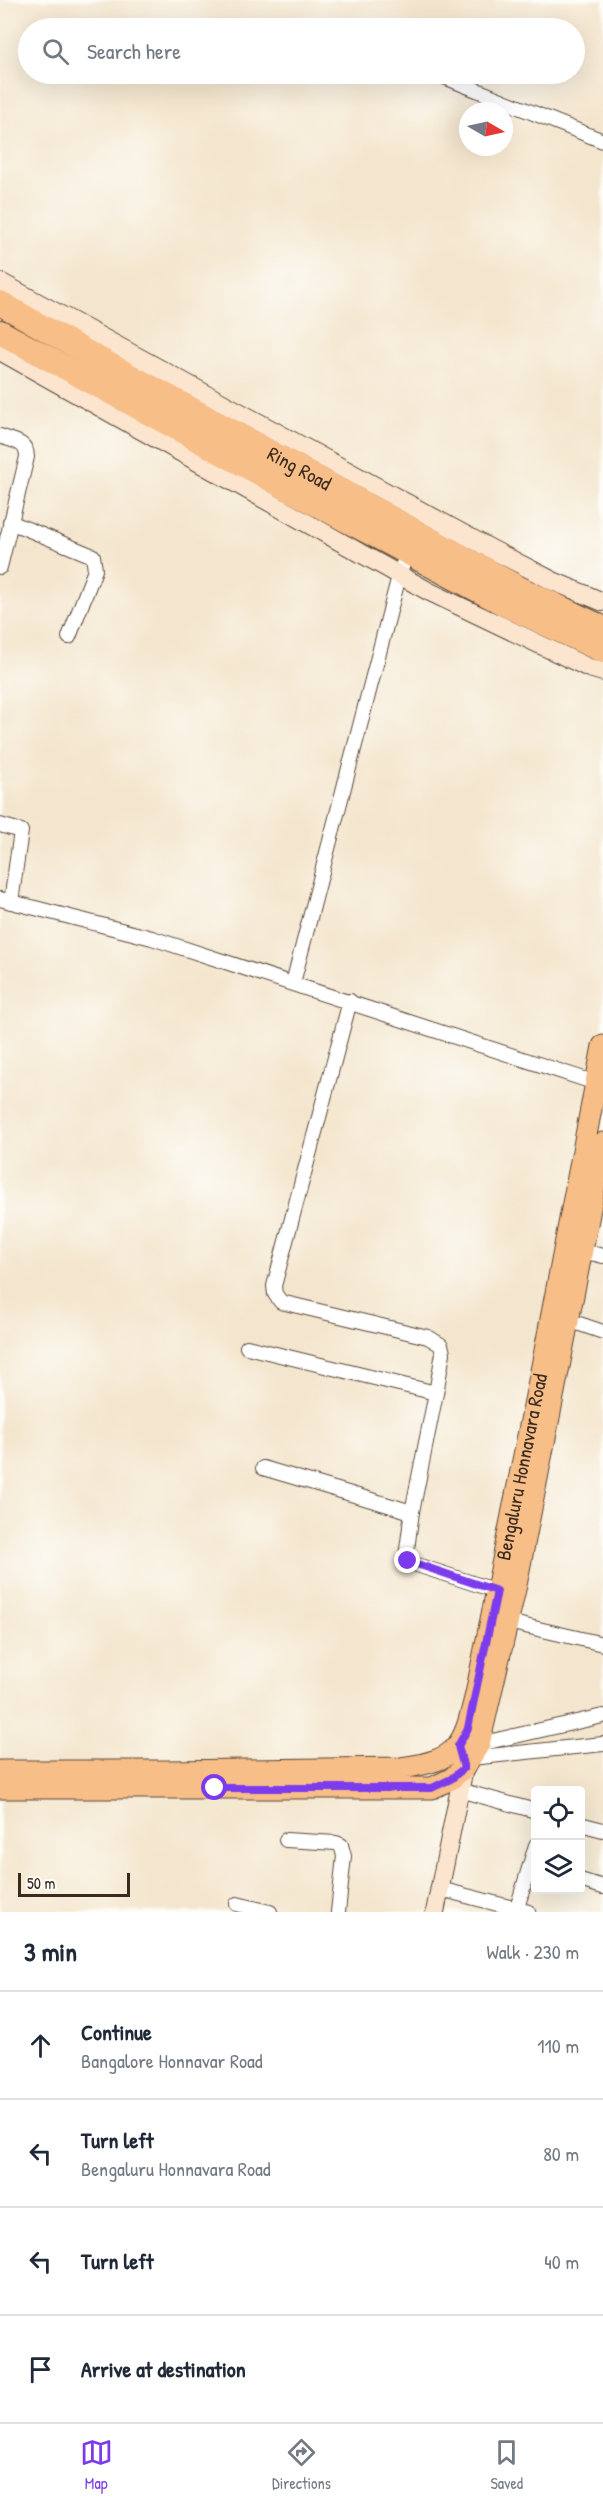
<!DOCTYPE html>
<meta charset="utf-8">
<style>
body{margin:0;font-family:"Patrick Hand",sans-serif;background:#f6f6f7;color:#1f2937}
.controls{position:absolute;right:18px;bottom:18px;display:grid;overflow:hidden;border-radius:6px;box-shadow:0 6px 24px #0002}
.controls button{width:54px;height:54px;display:grid;place-items:center;padding:0;border:0;border-bottom:2px solid #e0e1e3;background:#fff;color:#1f2937;font:30px sans-serif}
.compass{position:absolute;left:459px;top:102px;width:54px;height:54px;border-radius:50%;background:#fff;box-shadow:0 6px 24px #0002;rotate:99deg}
.scale{position:absolute;left:18px;bottom:15px;width:112px;box-sizing:border-box;padding-left:6px;border:3px solid #3b2a1e;border-top:0;font-size:16px;line-height:21px;white-space:nowrap;color:#3b2a1e;-webkit-text-stroke:4px #fdfcf7;paint-order:stroke}
.stop{position:absolute;width:18px;height:18px;margin:-14px;border:4px solid #7c3aed;border-radius:50%;background:#fff}
.stop.end{background:#7c3aed;border-color:#fff;box-shadow:0 2px 6px #0008}
.list{margin:0;padding:0;list-style:none}
h2{display:flex;justify-content:space-between;align-items:center;height:78px;margin:0;padding:0 24px;font-size:26px}
h2 small{font-size:20px;font-weight:400;color:#747a83}
.list li{display:grid;grid-template-columns:39px 1fr auto;gap:18px;align-items:center;box-sizing:border-box;height:108px;padding:0 24px;border-top:2px solid #e0e1e3}
.list b{display:block;font-size:22px;white-space:nowrap}
.list p{margin:0;font-size:20px;white-space:nowrap;color:#747a83}
.list em{font-size:20px;font-style:normal;color:#747a83}
.icon{flex:none;width:33px;height:33px;fill:none;stroke:currentColor;stroke-width:2;stroke-linecap:round;stroke-linejoin:round}
.map{position:relative;flex:none;width:603px;height:1912px;overflow:hidden}
.search{position:absolute;background:#fff;box-shadow:0 6px 24px #0002;left:18px;right:18px;top:18px;height:66px;display:flex;align-items:center;gap:15px;box-sizing:border-box;padding:0 21px;border-radius:33px;color:#747a83;font-size:22px}
.sheet{height:510px;background:#fff}
nav{display:flex;justify-content:space-around;align-items:center;box-sizing:border-box;height:84px;border-top:2px solid #e0e1e3;background:#fff;font-size:16px;color:#747a83}
nav a{display:grid;justify-items:center;gap:3px}
nav .on{color:#7c3aed}
.map>svg:first-child{display:block}
.lines{fill:none;stroke-linecap:round;stroke-linejoin:round}
.street-casing{stroke:#574638;stroke-width:16}
.secondary-casing{stroke:#574638;stroke-width:20}
.primary-casing{stroke:#574638;stroke-width:23}
.highway-casing{stroke:#574638;stroke-width:26}
.street{stroke:#fff;stroke-width:14}
.secondary{stroke:#fce5cf;stroke-width:18}
.primary{stroke:#f7be88;stroke-width:21}
.highway{stroke:#f7be88;stroke-width:24}
.route{stroke:#7c3aed;stroke-width:8}
.labels{text-anchor:middle;stroke-width:4.5;stroke-linejoin:round;paint-order:stroke}
.street-label{font-size:20px;fill:#3b2a1e;stroke:#fdfcf7}
</style>
<div class="map">
<svg width="603" height="1912" viewBox="0 0 603 1912">
<rect width="100%" height="100%" fill="#fdfcf7"/>
<filter id="ink" filterUnits="userSpaceOnUse"><feTurbulence type="fractalNoise" baseFrequency=".0167" numOctaves="2"/><feDisplacementMap in="SourceGraphic" scale="12" xChannelSelector="R" yChannelSelector="G"/><feConvolveMatrix kernelMatrix="1 2 1 2 8 2 1 2 1" color-interpolation-filters="sRGB"/></filter>
<filter id="wash" filterUnits="userSpaceOnUse"><feTurbulence type="fractalNoise" baseFrequency=".008" numOctaves="4" result="noise"/><feDisplacementMap in="SourceGraphic" scale="24" xChannelSelector="R" yChannelSelector="G"/><feGaussianBlur stdDeviation="1.35" result="paint"/><feColorMatrix in="noise" values="0 0 0 0 0 0 0 0 0 0 0 0 0 0 0 0 0 1.4 0 .05"/><feComposite in="paint" operator="in"/></filter>
<g filter="url(#wash)">
<rect width="100%" height="100%" fill="#f4e6ce"/>
</g>
<g filter="url(#ink)">
<g class="lines">
<defs>
<g id="street">
<path d="M 437,74 L 603,141"/>
<path d="M 0,436 C 12,441 27,441 27,457 L 0,567"/>
<path d="M 10,522 L 93,556 L 95,570 L 69,637"/>
<path d="M 0,825 L 21,831 L 11,902"/>
<path d="M 0,899 L 152,938 L 596,1083"/>
<path d="M 293,983 L 399,576 L 407,552"/>
<path d="M 350,1001 L 274,1286 L 275,1294 L 281,1302 L 428,1337 L 441,1345 L 443,1353 L 436,1393 L 412,1512 L 406,1557 L 408,1561 L 414,1564 L 497,1591"/>
<path d="M 583,1251 L 603,1256"/>
<path d="M 568,1320 L 603,1332"/>
<path d="M 247,1347 L 436,1393"/>
<path d="M 263,1468 L 412,1512"/>
<path d="M 508,1622 L 603,1644"/>
<path d="M 479,1744 L 603,1716"/>
<path d="M 471,1758 L 603,1744"/>
<path d="M 459,1790 L 536,1811"/>
<path d="M 580,1824 L 603,1830"/>
<path d="M 286,1840 L 336,1843 L 341,1845 L 344,1856 L 338,1912"/>
<path d="M 580,1880 L 603,1887"/>
<path d="M 440,1889 L 529,1912"/>
<path d="M 237,1904 L 270,1912"/>
<path d="M 517,1908 L 536,1845"/>
</g>
<g id="secondary">
<path d="M 0,282 L 491,549 L 553,581 L 603,602"/>
<path d="M 0,351 L 428,591 L 589,668 L 603,672"/>
<path d="M 435,1912 L 464,1768 L 462,1762"/>
</g>
<g id="primary">
<path id="s1" d="M 0,1771 L 167,1771 L 401,1768 C 458,1760 463,1748 476,1694 L 543,1361 L 603,1046"/>
<path d="M 0,1788 L 432,1788 L 451,1779 L 464,1768 L 479,1744 L 516,1585 L 603,1143"/>
</g>
<g id="highway">
<path id="s2" d="M 0,303 L 84,351 L 519,588 L 603,628"/>
<path d="M 0,332 L 344,519 L 510,607 L 603,651"/>
</g>
</defs>
<use href="#street" class="street-casing"/>
<use href="#secondary" class="secondary-casing"/>
<use href="#primary" class="primary-casing"/>
<use href="#highway" class="highway-casing"/>
<use href="#street" class="street"/>
<use href="#secondary" class="secondary"/>
<use href="#primary" class="primary"/>
<use href="#highway" class="highway"/>
</g>
</g>
<g class="lines" filter="url(#ink)">
<path class="route" d="M 215,1788 L 432,1788 L 451,1779 L 464,1768 L 458,1746 L 468,1728 L 497,1591 L 408,1561"/>
</g>
<g class="labels">
<g class="street-label">
<text dy="7" stroke="none"><textPath href="#s2" startOffset="342">Ring Road</textPath></text>
<text dy="7" stroke="none"><textPath href="#s1" startOffset="750">Bengaluru Honnavara Road</textPath></text>
</g>
</g>
</svg>
<div class="controls">
<button><svg class="icon" aria-label="locate" viewBox="0 0 24 24"><circle cx="12" cy="12" r="6"/><path d="M12 2v4M12 18v4M2 12h4M18 12h4"/></svg></button>
<button><svg class="icon" aria-label="layers" viewBox="0 0 24 24"><path d="M12 4l9 5-9 5-9-5zM3 14l9 5 9-5"/></svg></button>
</div>
<svg class="compass" viewBox="-18 -18 36 36"><path d="M0-13l5 13h-10z" fill="#e53935"/><path d="M0 13l5-13h-10z" fill="#747a83"/></svg>
<div class="scale">50 m</div>
<div class="stop" style="left:215px;top:1788px"></div>
<div class="stop end" style="left:408px;top:1561px"></div>
<div class="search"><svg class="icon" aria-label="search" viewBox="0 0 24 24"><circle cx="10" cy="10" r="6"/><path d="M15 15l6 6"/></svg>Search here</div>
</div>
<section class="sheet">
<h2>3 min<small>Walk · 230 m</small></h2>
<ul class="list">
<li><svg class="icon" aria-label="ahead" viewBox="0 0 24 24"><path d="M12 20V5M6 11l6-6 6 6"/></svg><div><b>Continue</b><p>Bangalore Honnavar Road</p></div><em>110 m</em></li>
<li><svg class="icon" aria-label="left" viewBox="0 0 24 24"><path d="M17 20v-9H6M10 6l-5 5 5 5"/></svg><div><b>Turn left</b><p>Bengaluru Honnavara Road</p></div><em>80 m</em></li>
<li><svg class="icon" aria-label="left" viewBox="0 0 24 24"><path d="M17 20v-9H6M10 6l-5 5 5 5"/></svg><div><b>Turn left</b></div><em>40 m</em></li>
<li><svg class="icon" aria-label="arrive" viewBox="0 0 24 24"><path d="M6 21V4h12l-3 4 3 4H6"/></svg><div><b>Arrive at destination</b></div></li>
</ul>
</section>
<nav>
<a class="on"><svg class="icon" aria-label="map" viewBox="0 0 24 24"><path d="M3 6l6-2 6 2 6-2v14l-6 2-6-2-6 2zM9 4v14M15 6v14"/></svg>Map</a>
<a><svg class="icon" aria-label="directions" viewBox="0 0 24 24"><path d="M12 3l9 9-9 9-9-9zM9 14v-3h6M13 9l2 2-2 2"/></svg>Directions</a>
<a><svg class="icon" aria-label="saved" viewBox="0 0 24 24"><path d="M7 4h10v16l-5-4-5 4z"/></svg>Saved</a>
</nav>
